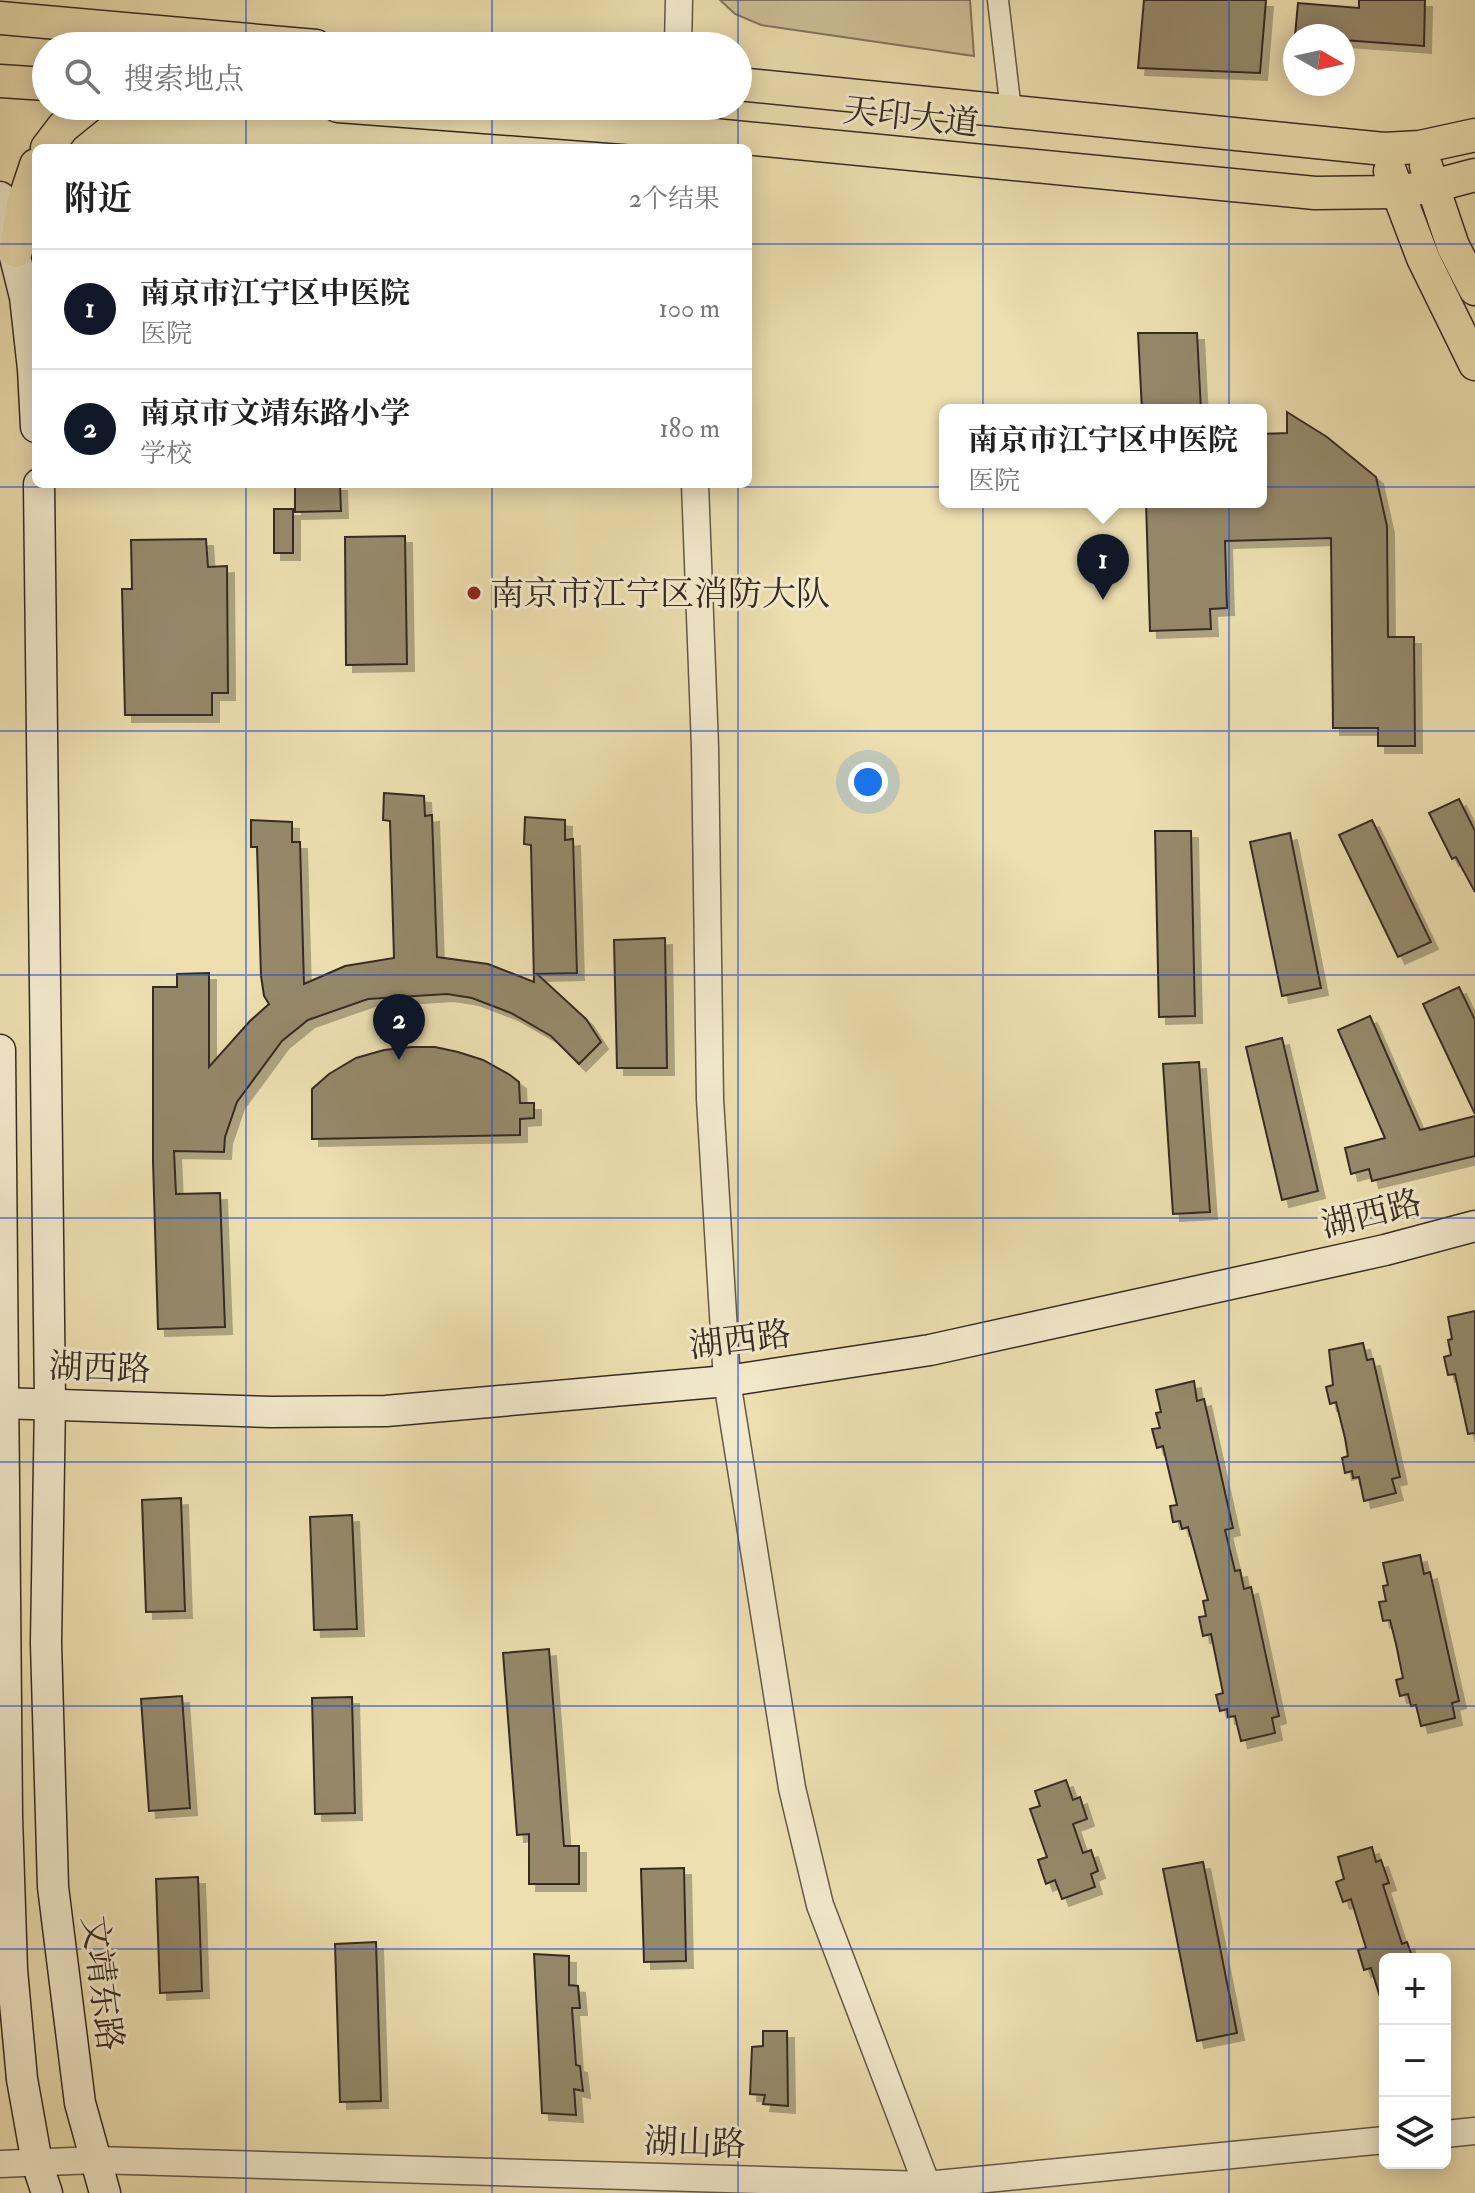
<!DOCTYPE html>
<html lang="zh">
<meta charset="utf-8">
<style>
body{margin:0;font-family:"IM FELL Double Pica","Noto Serif SC",serif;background:#f2f2f2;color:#222}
.controls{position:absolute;right:24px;bottom:24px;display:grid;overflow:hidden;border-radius:12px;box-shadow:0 4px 20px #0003}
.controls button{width:72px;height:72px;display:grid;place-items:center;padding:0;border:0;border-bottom:2px solid #e0e0e0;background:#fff;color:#222;font:40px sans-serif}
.compass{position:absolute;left:1283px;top:24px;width:72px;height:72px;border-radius:50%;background:#fff;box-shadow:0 4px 20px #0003;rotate:99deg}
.you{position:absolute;left:868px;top:782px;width:28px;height:28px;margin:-20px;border:6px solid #fff;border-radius:50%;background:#1a73e8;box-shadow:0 0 0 12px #1a73e833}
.badge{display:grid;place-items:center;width:52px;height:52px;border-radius:50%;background:#111827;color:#fff;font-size:26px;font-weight:700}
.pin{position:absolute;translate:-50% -66px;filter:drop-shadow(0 2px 4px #0008)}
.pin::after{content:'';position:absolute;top:42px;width:28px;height:24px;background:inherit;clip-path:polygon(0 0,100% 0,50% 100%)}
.popup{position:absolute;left:939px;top:404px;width:328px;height:104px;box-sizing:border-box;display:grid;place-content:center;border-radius:12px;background:#fff;filter:drop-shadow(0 2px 6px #0005);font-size:26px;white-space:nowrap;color:#767676}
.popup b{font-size:30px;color:#222}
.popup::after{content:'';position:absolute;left:50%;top:100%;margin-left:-16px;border:16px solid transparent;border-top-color:#fff}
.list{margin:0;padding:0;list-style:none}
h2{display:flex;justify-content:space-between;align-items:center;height:104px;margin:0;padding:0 32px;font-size:34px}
h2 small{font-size:26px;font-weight:400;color:#767676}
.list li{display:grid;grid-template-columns:52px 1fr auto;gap:24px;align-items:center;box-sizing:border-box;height:120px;padding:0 32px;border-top:2px solid #e0e0e0}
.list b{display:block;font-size:30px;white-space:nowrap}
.list p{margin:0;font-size:26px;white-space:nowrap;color:#767676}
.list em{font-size:26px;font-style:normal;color:#767676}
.icon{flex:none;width:44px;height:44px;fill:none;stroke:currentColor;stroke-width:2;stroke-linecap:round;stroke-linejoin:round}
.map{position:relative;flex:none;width:1475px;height:2193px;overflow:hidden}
.search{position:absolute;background:#fff;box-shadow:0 4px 20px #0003;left:32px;top:32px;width:720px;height:88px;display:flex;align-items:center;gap:20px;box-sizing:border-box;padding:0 28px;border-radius:44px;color:#767676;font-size:30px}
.panel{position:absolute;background:#fff;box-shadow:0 4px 20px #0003;left:32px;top:144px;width:720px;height:344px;border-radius:12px}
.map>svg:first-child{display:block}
.green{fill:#cec098;stroke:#82765c;stroke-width:2}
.building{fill:#95896b;stroke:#362b21;stroke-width:2;filter:url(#shadow)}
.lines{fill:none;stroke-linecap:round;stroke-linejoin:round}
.minor-casing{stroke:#645845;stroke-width:23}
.tertiary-casing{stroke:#645845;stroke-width:29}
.secondary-casing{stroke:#362b21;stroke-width:33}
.primary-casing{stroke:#362b21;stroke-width:35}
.minor{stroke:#f3eacc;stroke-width:20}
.tertiary{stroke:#f3eacc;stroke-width:26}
.secondary{stroke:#f3eacc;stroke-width:30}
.primary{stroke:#eddfb0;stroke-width:32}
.grid{fill:none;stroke:#1d4ed8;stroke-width:2;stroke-opacity:0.55}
.poi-dot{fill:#8f2418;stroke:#f3eacc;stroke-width:3}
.labels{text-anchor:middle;stroke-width:6;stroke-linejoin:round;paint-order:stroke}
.street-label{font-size:34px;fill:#362b21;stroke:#f3eacc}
.poi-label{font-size:34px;fill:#362b21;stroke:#f3eacc;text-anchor:start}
</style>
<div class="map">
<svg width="1475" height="2193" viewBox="0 0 1475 2193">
<defs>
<filter id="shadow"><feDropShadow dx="7" dy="7" stdDeviation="0" flood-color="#0004"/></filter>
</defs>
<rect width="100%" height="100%" fill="#eddfb0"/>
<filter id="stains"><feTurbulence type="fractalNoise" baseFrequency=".0025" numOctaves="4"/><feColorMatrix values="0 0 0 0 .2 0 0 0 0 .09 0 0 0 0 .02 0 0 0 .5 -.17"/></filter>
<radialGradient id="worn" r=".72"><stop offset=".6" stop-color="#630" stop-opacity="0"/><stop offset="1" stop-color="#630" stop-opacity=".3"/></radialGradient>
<path class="green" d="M 720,0 L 970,0 L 974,56 L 761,25 L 735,14 Z"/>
<g class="building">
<path d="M 1144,0 L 1266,0 L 1260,73 L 1138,68 Z"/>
<path d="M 1359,0 L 1425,0 L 1424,46 L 1343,40 L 1343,36 L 1295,36 L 1298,3 L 1359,8 Z"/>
<path d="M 1138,333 L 1197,333 L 1201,410 L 1142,410 Z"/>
<path d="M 1287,412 L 1327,437 L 1376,477 L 1387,526 L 1388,637 L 1414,637 L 1415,746 L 1378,746 L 1378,728 L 1333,728 L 1331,538 L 1225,541 L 1227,608 L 1210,609 L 1211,629 L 1150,631 L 1146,502 L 1261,502 L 1261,434 L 1287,433 Z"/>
<path d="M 295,484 L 340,484 L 341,511 L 295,512 Z"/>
<rect x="274" y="509" width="19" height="44"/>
<path d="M 405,536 L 407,664 L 346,665 L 345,537 Z"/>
<path d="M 206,539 L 208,567 L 227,566 L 228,693 L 212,693 L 212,715 L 125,715 L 122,589 L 132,589 L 131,540 Z"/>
<path d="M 384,793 L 424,796 L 425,816 L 432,815 L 437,957 L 488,964 L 534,982 L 531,845 L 524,844 L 525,817 L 565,820 L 565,840 L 573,839 L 577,973 L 537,974 L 586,1019 L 601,1042 L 579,1064 L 551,1036 L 511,1013 L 472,998 L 447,994 L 368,999 L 308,1020 L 282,1041 L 237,1102 L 225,1137 L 224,1152 L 174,1151 L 176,1194 L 220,1193 L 225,1327 L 158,1329 L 153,1161 L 153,987 L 177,987 L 177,974 L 209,973 L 209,1067 L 250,1021 L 269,1004 L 264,996 L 261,976 L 257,847 L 251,847 L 251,820 L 292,822 L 292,842 L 300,842 L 304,984 L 345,966 L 394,958 L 390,821 L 383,820 Z"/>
<path d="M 1459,799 L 1475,831 L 1475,892 L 1456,857 L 1452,859 L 1429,813 Z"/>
<path d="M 1372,820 L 1431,942 L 1398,957 L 1339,835 Z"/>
<path d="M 1155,831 L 1191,831 L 1195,1016 L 1159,1017 Z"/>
<path d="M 1290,833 L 1321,988 L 1282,996 L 1250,842 Z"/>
<path d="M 665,938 L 667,1068 L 617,1068 L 614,940 Z"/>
<path d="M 1459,987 L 1475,1020 L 1475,1114 L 1423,1004 Z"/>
<path d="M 1370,1016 L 1420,1130 L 1475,1116 L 1475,1156 L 1372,1181 L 1369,1169 L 1351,1174 L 1345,1148 L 1385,1138 L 1338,1030 Z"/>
<path d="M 1282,1038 L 1318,1191 L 1282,1200 L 1246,1047 Z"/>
<path d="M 411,1047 L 435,1047 L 458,1052 L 483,1060 L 510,1075 L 519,1082 L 520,1103 L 534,1103 L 534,1118 L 520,1119 L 520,1135 L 312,1139 L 312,1089 L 329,1074 L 356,1058 L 384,1050 Z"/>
<path d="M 1199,1062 L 1210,1212 L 1173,1214 L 1163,1064 Z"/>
<path d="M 1475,1311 L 1475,1433 L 1468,1434 L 1455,1374 L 1448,1375 L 1444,1357 L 1451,1355 L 1448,1340 L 1452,1339 L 1448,1317 Z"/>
<path d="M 1363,1343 L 1367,1360 L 1373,1359 L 1400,1477 L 1392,1479 L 1396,1493 L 1364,1501 L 1359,1477 L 1353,1478 L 1352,1471 L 1345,1473 L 1342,1458 L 1348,1456 L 1345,1438 L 1336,1402 L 1330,1404 L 1326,1387 L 1333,1385 L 1329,1350 Z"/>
<path d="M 1194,1381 L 1197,1401 L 1204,1399 L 1233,1528 L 1225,1530 L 1235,1571 L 1240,1570 L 1244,1589 L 1251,1587 L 1279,1716 L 1272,1718 L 1275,1733 L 1241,1741 L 1235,1716 L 1228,1717 L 1227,1709 L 1220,1711 L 1216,1695 L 1223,1693 L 1211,1634 L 1203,1636 L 1199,1617 L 1206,1616 L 1203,1601 L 1208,1600 L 1188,1527 L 1182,1529 L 1180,1521 L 1173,1522 L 1170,1506 L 1177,1505 L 1170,1476 L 1163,1446 L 1157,1448 L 1152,1429 L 1160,1428 L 1156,1413 L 1161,1412 L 1156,1390 Z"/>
<path d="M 181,1498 L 185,1611 L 146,1612 L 142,1500 Z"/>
<path d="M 352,1515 L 357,1629 L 314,1630 L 310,1517 Z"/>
<path d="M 1420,1555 L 1424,1574 L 1430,1572 L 1459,1701 L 1452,1703 L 1455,1718 L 1421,1726 L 1416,1705 L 1411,1706 L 1408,1694 L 1400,1696 L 1396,1680 L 1403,1678 L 1396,1644 L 1390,1620 L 1383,1621 L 1379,1602 L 1386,1601 L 1383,1586 L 1388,1585 L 1383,1563 Z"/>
<path d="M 549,1649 L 564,1846 L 579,1846 L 579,1884 L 529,1884 L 529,1834 L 517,1835 L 503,1653 Z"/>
<path d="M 182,1696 L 190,1808 L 149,1811 L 141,1699 Z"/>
<path d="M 352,1697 L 355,1813 L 315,1814 L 312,1698 Z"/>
<path d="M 1066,1780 L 1073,1800 L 1080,1797 L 1087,1819 L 1073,1824 L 1083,1853 L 1091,1850 L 1098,1871 L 1091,1874 L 1095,1887 L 1062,1899 L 1055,1880 L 1046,1884 L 1038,1860 L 1047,1857 L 1030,1809 L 1040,1806 L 1035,1791 Z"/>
<path d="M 1372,1847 L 1376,1862 L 1381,1860 L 1389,1883 L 1383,1885 L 1402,1944 L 1407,1942 L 1413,1959 L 1385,1959 L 1385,2000 L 1381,2000 L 1371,1968 L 1364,1970 L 1358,1950 L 1366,1948 L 1351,1899 L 1343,1902 L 1336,1882 L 1344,1879 L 1338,1857 Z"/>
<path d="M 1203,1862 L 1237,2033 L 1197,2041 L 1163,1869 Z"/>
<path d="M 684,1868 L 686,1961 L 644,1962 L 641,1869 Z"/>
<path d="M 198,1877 L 202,1991 L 160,1993 L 156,1879 Z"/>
<path d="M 376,1942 L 381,2101 L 340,2102 L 335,1944 Z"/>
<path d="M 534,1954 L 569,1956 L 569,1985 L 578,1986 L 580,2008 L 572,2008 L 576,2065 L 580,2066 L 583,2091 L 574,2089 L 576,2115 L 542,2113 Z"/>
<path d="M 763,2031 L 787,2031 L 788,2106 L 763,2104 L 765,2095 L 750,2094 L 752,2047 L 763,2046 Z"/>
</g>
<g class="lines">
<defs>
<path id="minor" d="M 998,0 L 1011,111"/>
<g id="tertiary">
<path d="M 678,46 L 679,0"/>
<path d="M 695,484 L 705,747 L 710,1099 L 727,1381 L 792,1788 L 820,1905 L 930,2193"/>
<path d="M 1445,2134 L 1475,2131"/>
<path d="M 0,2164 L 95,2160 L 926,2185 L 1385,2140"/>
</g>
<g id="secondary">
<path d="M 0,197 L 25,297 L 33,369 L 36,427"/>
<path d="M 39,484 L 50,1403 L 46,1643 L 53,1887 L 80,2103 L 105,2193"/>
<path d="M 0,1050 L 7,1817 L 12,1970 L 22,2079 L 37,2163 L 47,2193"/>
<path d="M 0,1403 L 271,1412 L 386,1411 L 727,1381 L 930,1350 L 1385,1250 L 1475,1226"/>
</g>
<g id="primary">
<path d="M 0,18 L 316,46"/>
<path d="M 0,81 L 46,84"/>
<path d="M 738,84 L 1384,149 L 1420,147 L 1475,135"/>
<path d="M 338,106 L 683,132 L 1315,193 L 1396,192 L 1433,186 L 1475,175"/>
<path d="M 47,148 L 63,127 L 89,106"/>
<path d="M 1426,166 L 1453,246 L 1475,289"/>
<path d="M 1390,171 L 1423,258 L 1475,364"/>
<path d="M 16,251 L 23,204 L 36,165"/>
</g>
</defs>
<use href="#minor" class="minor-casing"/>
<use href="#tertiary" class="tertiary-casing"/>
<use href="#secondary" class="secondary-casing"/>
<use href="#primary" class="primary-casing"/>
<use href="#minor" class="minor"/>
<use href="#tertiary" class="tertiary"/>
<use href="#secondary" class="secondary"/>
<use href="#primary" class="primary"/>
</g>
<path class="grid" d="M 246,0 L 246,46M 492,0 L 492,46M 738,0 L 738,46M 983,0 L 983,2193M 1229,0 L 1229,2193M 246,106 L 246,148M 492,106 L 492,148M 738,106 L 738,148M 0,244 L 36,244M 748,244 L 1475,244M 246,484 L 246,2193M 492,484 L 492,2193M 738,484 L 738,2193M 0,487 L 1475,487M 0,731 L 1475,731M 0,975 L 1475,975M 0,1218 L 1475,1218M 0,1462 L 1475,1462M 0,1706 L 1475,1706M 0,1949 L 1475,1949"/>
<circle class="poi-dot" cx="474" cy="593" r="8"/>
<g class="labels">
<g class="street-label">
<text transform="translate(911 116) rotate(6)" y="12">天印大道</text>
<text transform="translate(1371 1213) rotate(-14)" y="12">湖西路</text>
<text transform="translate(740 1339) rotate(-7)" y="12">湖西路</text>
<text transform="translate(100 1367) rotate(2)" y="12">湖西路</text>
<text transform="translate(103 1983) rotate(83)" y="12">文靖东路</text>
<text transform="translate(695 2142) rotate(2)" y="12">湖山路</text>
</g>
<g class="poi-label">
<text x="490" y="605">南京市江宁区消防大队</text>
</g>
</g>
<rect width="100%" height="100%" filter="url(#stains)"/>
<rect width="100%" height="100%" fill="url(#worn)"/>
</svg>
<div class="controls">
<button>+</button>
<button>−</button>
<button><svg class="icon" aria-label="layers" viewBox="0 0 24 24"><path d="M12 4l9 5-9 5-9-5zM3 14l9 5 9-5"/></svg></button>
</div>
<svg class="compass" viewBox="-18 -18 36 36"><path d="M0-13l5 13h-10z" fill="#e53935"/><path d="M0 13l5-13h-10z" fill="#767676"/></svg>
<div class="you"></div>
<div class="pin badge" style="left:1103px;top:600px">1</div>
<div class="popup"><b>南京市江宁区中医院</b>医院</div>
<div class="pin badge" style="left:399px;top:1060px">2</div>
<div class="search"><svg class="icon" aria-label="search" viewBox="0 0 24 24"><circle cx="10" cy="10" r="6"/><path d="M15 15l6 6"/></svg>搜索地点</div>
<section class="panel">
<h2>附近<small>2个结果</small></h2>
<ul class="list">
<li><span class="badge">1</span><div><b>南京市江宁区中医院</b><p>医院</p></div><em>100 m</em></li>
<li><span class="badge">2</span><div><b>南京市文靖东路小学</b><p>学校</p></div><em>180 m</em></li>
</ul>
</section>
</div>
